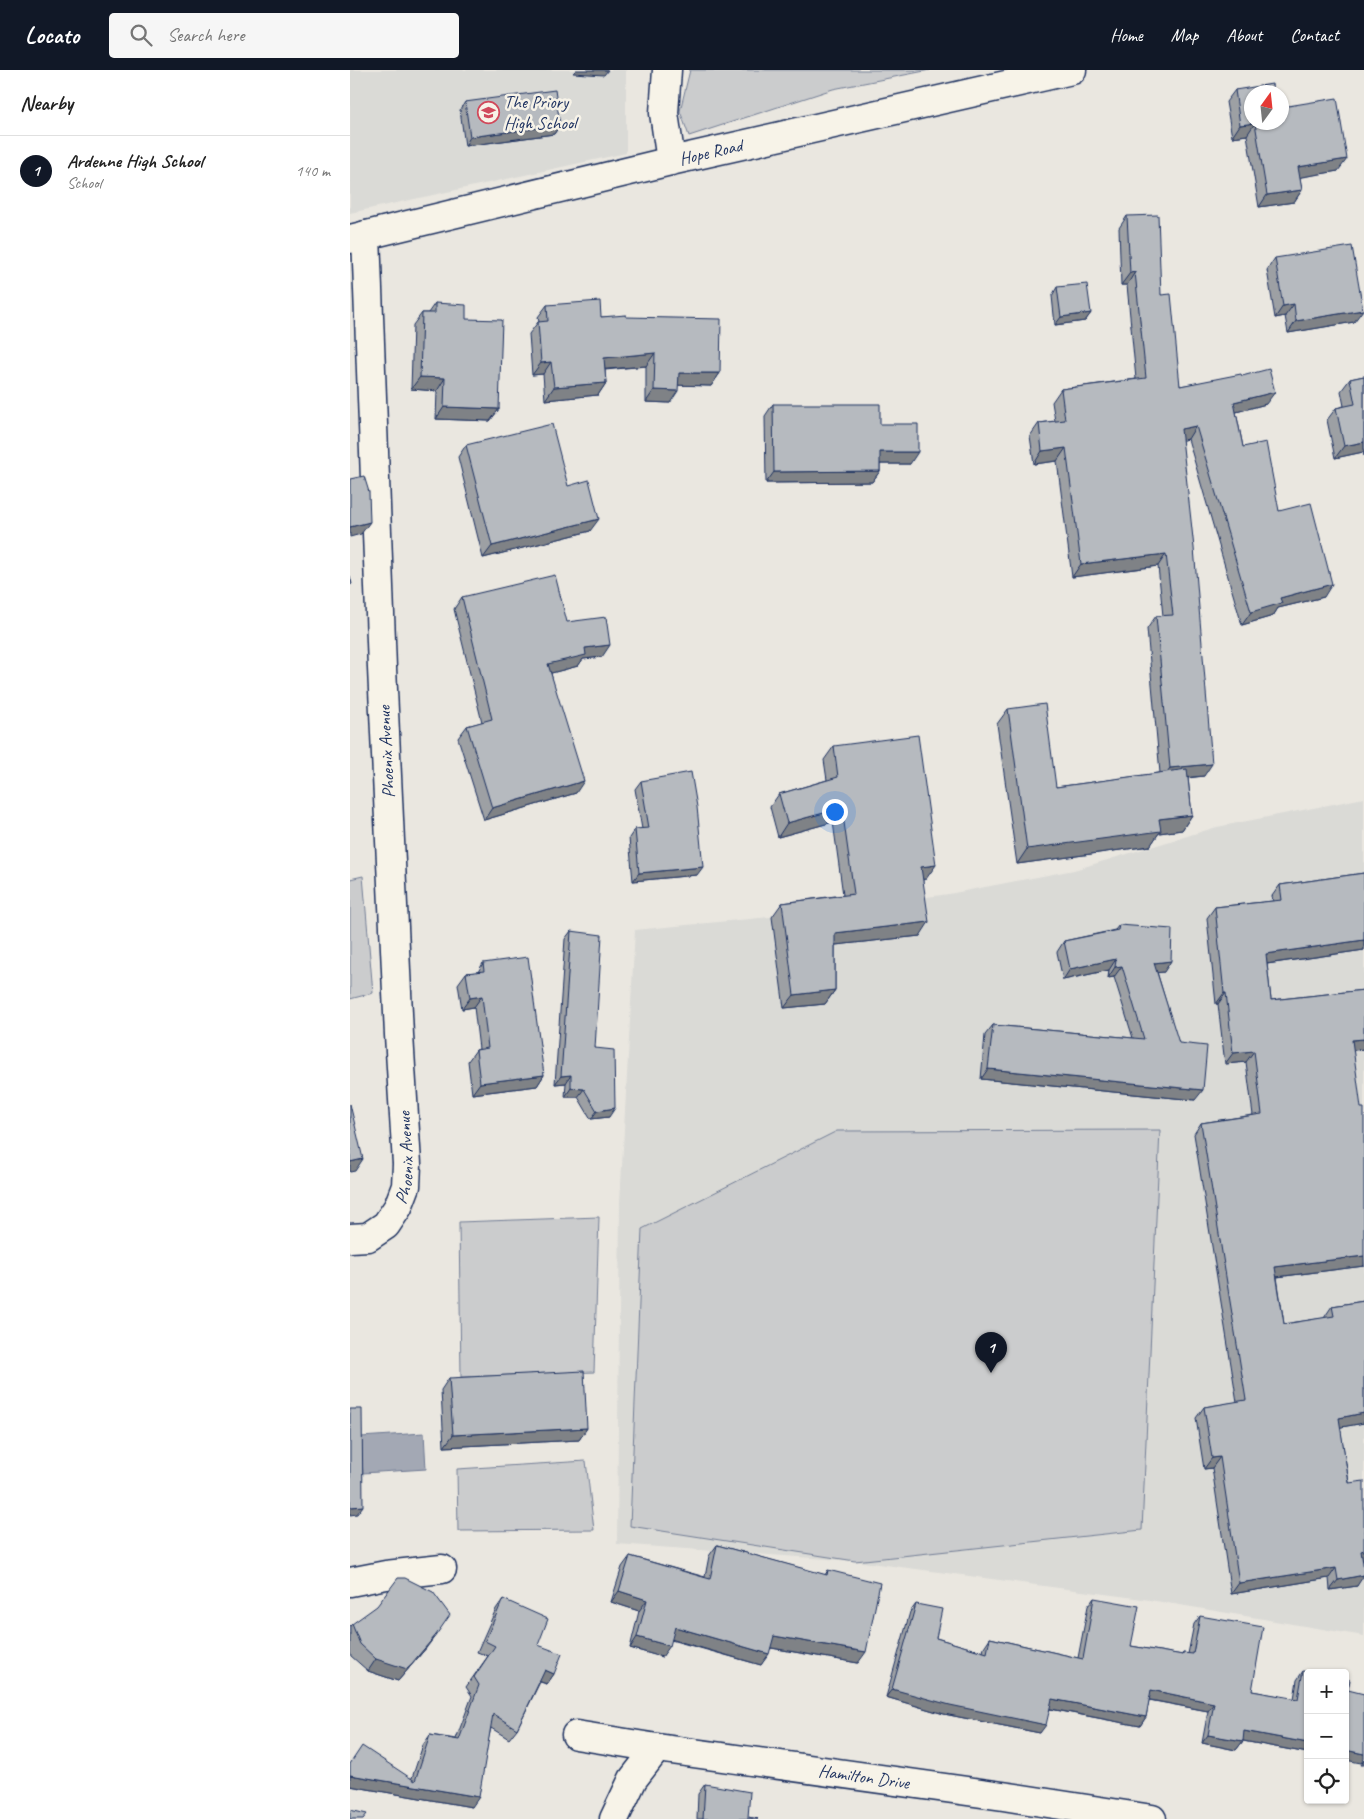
<!DOCTYPE html>
<meta charset="utf-8">
<style>
body{margin:0;font-family:Caveat,sans-serif;background:#f6f6f6;color:#222}
.controls{position:absolute;right:15px;bottom:15px;display:grid;overflow:hidden;border-radius:5px;box-shadow:0 1px 4px #0004}
.controls button{width:45px;height:45px;display:grid;place-items:center;padding:0;border:0;border-bottom:1px solid #e0e0e0;background:#fff;color:#222;font:25px sans-serif}
.compass{position:absolute;left:894px;top:15px;width:45px;height:45px;border-radius:50%;background:#fff;box-shadow:0 1px 4px #0004;rotate:15deg}
.you{position:absolute;left:484px;top:741px;width:18px;height:18px;margin:-12px;border:4px solid #fff;border-radius:50%;background:#1a73e8;box-shadow:0 0 0 8px #1a73e833}
.badge{display:grid;place-items:center;width:32px;height:32px;border-radius:50%;background:#111827;color:#fff;font-size:16px;font-weight:700}
.pin{position:absolute;translate:-50% -41px;filter:drop-shadow(0 1px 2px #0008)}
.pin::after{content:'';position:absolute;top:26px;width:18px;height:15px;background:inherit;clip-path:polygon(0 0,100% 0,50% 100%)}
.list{margin:0;padding:0;list-style:none}
h2{display:flex;justify-content:space-between;align-items:center;height:65px;margin:0;padding:0 20px;font-size:21px}
h2 small{font-size:16px;font-weight:400;color:#767676}
.list li{display:grid;grid-template-columns:32px 1fr auto;gap:15px;align-items:center;box-sizing:border-box;height:70px;padding:0 20px;border-top:1px solid #e0e0e0}
.list b{display:block;font-size:19px;white-space:nowrap}
.list p{margin:0;font-size:16px;white-space:nowrap;color:#767676}
.list em{font-size:16px;font-style:normal;color:#767676}
.icon{flex:none;width:28px;height:28px;fill:none;stroke:currentColor;stroke-width:2;stroke-linecap:round;stroke-linejoin:round}
.map{position:relative;flex:none;width:1014px;height:1749px;overflow:hidden}
header{display:flex;align-items:center;gap:30px;box-sizing:border-box;height:70px;padding:0 25px;background:#111827;color:#fff}
header strong{font-size:24px}
nav{display:flex;gap:28px;margin-inline-start:auto;font-size:18px}
.search{width:350px;height:45px;background:#f6f6f6;display:flex;align-items:center;gap:12px;box-sizing:border-box;padding:0 18px;border-radius:5px;color:#767676;font-size:19px}
main{display:flex}
aside{flex:1;background:#fff}
.map>svg:first-child{display:block}
.built{fill:#dadad6}
.green{fill:#cbcccd;stroke:#737e96}
.water{fill:#a3a8b4;stroke:#6d7892}
.lines{fill:none;stroke-linecap:round;stroke-linejoin:round}
.street-casing{stroke:#1b2f5e;stroke-width:31}
.primary-casing{stroke:#1b2f5e;stroke-width:31}
.street{stroke:#f7f3e8;stroke-width:28}
.primary{stroke:#f7f3e8;stroke-width:28}
.wall{fill:#9da0a4;stroke:#1b2f5e}
.shaded-wall{fill:#7f8286;stroke:#1b2f5e}
.building{fill:#b6babf;stroke:#1b2f5e}
.labels{text-anchor:middle;stroke-width:5;stroke-linejoin:round;paint-order:stroke}
.poi-label{font-size:18px;fill:#1b2f5e;stroke:#f7f3e8;text-anchor:start}
.street-label{font-size:18px;fill:#1b2f5e;stroke:#f7f3e8}
</style>
<header>
<strong>Locato</strong>
<div class="search"><svg class="icon" aria-label="search" viewBox="0 0 24 24"><circle cx="10" cy="10" r="6"/><path d="M15 15l6 6"/></svg>Search here</div>
<nav><a>Home</a><a>Map</a><a>About</a><a>Contact</a></nav>
</header>
<main>
<aside>
<h2>Nearby<small></small></h2>
<ul class="list">
<li><span class="badge">1</span><div><b>Ardenne High School</b><p>School</p></div><em>140 m</em></li>
</ul>
</aside>
<div class="map">
<svg width="1014" height="1749" viewBox="0 0 1014 1749">
<rect width="100%" height="100%" fill="#eae7e0"/>
<filter id="ink" filterUnits="userSpaceOnUse"><feTurbulence type="fractalNoise" baseFrequency=".02" numOctaves="2"/><feDisplacementMap in="SourceGraphic" scale="10" xChannelSelector="R" yChannelSelector="G"/><feConvolveMatrix kernelMatrix="1 2 1 2 8 2 1 2 1" color-interpolation-filters="sRGB"/></filter>
<g filter="url(#ink)">
<g class="built">
<path d="M 0,0 L 276,0 L 276,83 L 0,143 Z"/>
<path d="M 1014,728 L 1014,1566 L 800,1530 L 505,1491 L 267,1474 L 270,1132 L 285,860 L 461,843 L 599,824 L 724,800 L 867,757 Z"/>
</g>
<g class="green">
<path d="M 340,0 L 580,0 L 483,19 L 339,66 L 330,41 Z"/>
<path d="M 13,806 L 23,923 L 0,929 L 0,809 Z"/>
<path d="M 810,1060 L 792,1460 L 505,1491 L 280,1456 L 292,1159 L 487,1061 Z"/>
<path d="M 249,1147 L 244,1302 L 111,1307 L 109,1152 Z"/>
<path d="M 236,1391 L 244,1460 L 108,1461 L 107,1399 Z"/>
</g>
<path class="water" d="M 74,1363 L 76,1399 L 13,1403 L 10,1367 Z"/>
<g class="lines">
<defs>
<g id="street">
<path d="M 317,0 L 314,43 L 321,91"/>
<path id="s1" d="M 0,1168 L 18,1167 L 36,1155 L 48,1137 L 56,1116 L 57,1094 L 49,965 L 32,598 L 16,165"/>
<path d="M 0,1512 L 36,1505 L 92,1499"/>
<path id="s2" d="M 226,1665 L 307,1678 L 653,1726 L 802,1749"/>
<path d="M 264,1749 L 283,1709 L 307,1678"/>
</g>
<g id="primary">
<path id="s3" d="M 0,169 L 321,91 L 722,0"/>
</g>
</defs>
<use href="#street" class="street-casing"/>
<use href="#primary" class="primary-casing"/>
<use href="#street" class="street"/>
<use href="#primary" class="primary"/>
</g>
<g class="wall">
<path d="M 885,20 L 902,22 L 932,52 L 988,101 L 950,107 L 952,120 L 944,132 L 909,137 L 897,65 L 882,67 L 876,32 Z"/>
<path d="M 115,32 L 210,55 L 204,64 L 115,76 L 110,40 Z"/>
<path d="M 777,146 L 811,225 L 830,316 L 892,306 L 916,334 L 886,342 L 893,377 L 929,441 L 974,527 L 928,538 L 923,546 L 892,555 L 838,369 L 832,370 L 854,706 L 838,708 L 842,745 L 832,760 L 809,763 L 800,776 L 667,794 L 647,654 L 658,639 L 706,717 L 810,703 L 797,559 L 806,546 L 813,546 L 808,496 L 722,507 L 707,391 L 684,394 L 680,366 L 689,353 L 705,351 L 702,332 L 711,319 L 786,309 L 777,215 L 771,215 L 769,158 Z"/>
<path d="M 925,188 L 1004,252 L 938,263 L 935,246 L 925,248 L 917,200 Z"/>
<path d="M 707,217 L 741,243 L 735,251 L 705,255 L 702,226 Z"/>
<path d="M 85,233 L 116,249 L 149,339 L 140,351 L 86,349 L 87,321 L 61,319 L 63,255 L 72,243 L 78,243 Z"/>
<path d="M 197,235 L 251,247 L 276,247 L 370,303 L 361,316 L 328,315 L 320,333 L 296,332 L 296,296 L 255,300 L 256,313 L 248,325 L 195,330 L 193,304 L 182,305 L 179,264 L 188,252 L 189,252 L 188,247 Z"/>
<path d="M 1014,306 L 1014,386 L 1013,382 L 985,388 L 977,350 L 986,338 L 994,336 L 991,321 L 1000,309 Z"/>
<path d="M 423,334 L 560,394 L 530,394 L 530,401 L 522,412 L 416,413 L 415,346 Z"/>
<path d="M 116,375 L 218,416 L 240,461 L 133,488 L 108,387 Z"/>
<path d="M 112,527 L 217,552 L 252,587 L 233,589 L 228,596 L 201,603 L 226,723 L 134,750 L 108,668 L 117,656 L 132,652 L 104,539 Z"/>
<path d="M 484,676 L 576,809 L 573,809 L 570,866 L 485,875 L 485,920 L 475,934 L 434,938 L 422,847 L 432,833 L 493,825 L 483,752 L 428,767 L 420,737 L 429,724 L 477,710 L 474,690 Z"/>
<path d="M 291,711 L 347,805 L 283,811 L 279,768 L 285,759 L 292,759 L 285,719 Z"/>
<path d="M 1014,803 L 1014,880 L 917,894 L 921,930 L 1014,920 L 1014,979 L 1003,980 L 1014,1196 L 927,1207 L 934,1254 L 974,1248 L 982,1236 L 1014,1231 L 1014,1353 L 990,1357 L 1012,1491 L 1007,1516 L 980,1520 L 979,1508 L 881,1524 L 862,1398 L 854,1399 L 846,1348 L 854,1337 L 887,1332 L 844,1064 L 851,1053 L 903,1045 L 896,992 L 875,994 L 868,934 L 866,934 L 857,848 L 865,837 L 923,831 L 922,826 L 930,815 Z"/>
<path d="M 769,855 L 814,902 L 807,902 L 845,1030 L 631,1009 L 635,965 L 643,955 L 783,968 L 764,907 L 758,908 L 759,900 L 713,910 L 707,882 L 714,871 L 765,860 Z"/>
<path d="M 221,861 L 245,978 L 259,1047 L 241,1049 L 228,1027 L 215,1027 L 216,1013 L 205,1014 L 215,869 Z"/>
<path d="M 133,893 L 194,1005 L 187,1016 L 122,1024 L 118,991 L 126,980 L 129,979 L 124,937 L 112,939 L 108,914 L 116,903 L 128,902 Z"/>
<path d="M 99,1308 L 237,1358 L 229,1370 L 94,1377 L 91,1320 Z"/>
<path d="M 367,1475 L 475,1505 L 478,1500 L 508,1593 L 421,1578 L 411,1595 L 321,1570 L 312,1587 L 280,1578 L 289,1541 L 261,1532 L 272,1497 L 280,1486 L 355,1507 L 359,1486 Z"/>
<path d="M 744,1528 L 781,1576 L 832,1585 L 833,1583 L 838,1584 L 844,1554 L 850,1546 L 902,1621 L 944,1629 L 947,1610 L 953,1601 L 958,1683 L 893,1671 L 886,1680 L 852,1673 L 858,1641 L 799,1630 L 796,1647 L 790,1656 L 700,1639 L 690,1663 L 594,1644 L 536,1627 L 560,1542 L 566,1534 L 586,1568 L 633,1582 L 634,1577 L 640,1568 L 728,1588 L 738,1536 Z"/>
<path d="M 153,1529 L 188,1575 L 204,1604 L 197,1614 L 190,1612 L 167,1659 L 159,1669 L 141,1658 L 122,1737 L 0,1716 L 62,1708 L 73,1675 L 80,1665 L 106,1669 L 122,1626 L 116,1617 L 138,1586 L 127,1582 L 146,1539 Z"/>
<path d="M 2,1554 L 77,1577 L 48,1611 L 18,1601 L 1,1586 L 0,1583 L 0,1556 Z"/>
<path d="M 355,1714 L 398,1747 L 408,1749 L 347,1749 L 348,1724 Z"/>
</g>
<g class="shaded-wall">
<path d="M 226,0 L 258,0 L 254,5 L 223,3 Z"/>
<path d="M 905,53 L 897,65 L 882,67 L 890,55 Z"/>
<path d="M 210,55 L 204,64 L 115,76 L 120,67 Z"/>
<path d="M 997,89 L 988,101 L 940,109 L 948,97 Z"/>
<path d="M 952,120 L 944,132 L 909,137 L 917,125 Z"/>
<path d="M 785,202 L 777,215 L 771,215 L 780,203 Z"/>
<path d="M 944,234 L 935,246 L 925,248 L 933,236 Z"/>
<path d="M 1013,240 L 1004,252 L 938,263 L 946,251 Z"/>
<path d="M 741,243 L 735,251 L 705,255 L 711,247 Z"/>
<path d="M 305,283 L 296,296 L 246,300 L 254,288 Z"/>
<path d="M 201,292 L 193,304 L 182,305 L 191,293 Z"/>
<path d="M 329,303 L 370,303 L 361,316 L 320,315 Z"/>
<path d="M 70,307 L 95,308 L 87,321 L 61,319 Z"/>
<path d="M 256,313 L 248,325 L 195,330 L 204,317 Z"/>
<path d="M 304,320 L 328,321 L 320,333 L 296,332 Z"/>
<path d="M 925,322 L 916,334 L 875,345 L 884,332 Z"/>
<path d="M 94,337 L 149,339 L 140,351 L 86,349 Z"/>
<path d="M 846,356 L 838,369 L 823,372 L 831,359 Z"/>
<path d="M 1014,372 L 1014,381 L 1013,382 L 985,388 L 994,376 Z"/>
<path d="M 716,378 L 707,391 L 684,394 L 692,381 Z"/>
<path d="M 530,382 L 568,382 L 560,394 L 522,394 Z"/>
<path d="M 530,401 L 522,412 L 416,413 L 424,402 Z"/>
<path d="M 249,449 L 240,461 L 133,488 L 142,476 Z"/>
<path d="M 20,452 L 11,464 L 0,467 L 0,457 Z"/>
<path d="M 816,484 L 808,496 L 722,507 L 731,494 Z"/>
<path d="M 982,514 L 974,527 L 928,538 L 923,546 L 892,555 L 901,542 L 930,528 Z"/>
<path d="M 260,575 L 252,587 L 233,589 L 228,596 L 190,606 L 198,594 L 235,578 Z"/>
<path d="M 862,694 L 854,706 L 811,710 L 820,698 Z"/>
<path d="M 234,711 L 226,723 L 134,750 L 142,738 Z"/>
<path d="M 492,738 L 483,752 L 428,767 L 437,753 Z"/>
<path d="M 842,745 L 832,760 L 809,763 L 800,776 L 667,794 L 677,779 L 809,749 Z"/>
<path d="M 586,795 L 576,809 L 561,811 L 571,797 Z"/>
<path d="M 353,797 L 347,805 L 283,811 L 289,803 Z"/>
<path d="M 579,852 L 570,866 L 476,876 L 485,863 Z"/>
<path d="M 1014,870 L 1014,880 L 909,895 L 916,884 Z"/>
<path d="M 766,889 L 759,900 L 713,910 L 720,899 Z"/>
<path d="M 821,891 L 814,902 L 796,904 L 804,893 Z"/>
<path d="M 772,896 L 764,907 L 758,908 L 765,897 Z"/>
<path d="M 485,920 L 475,934 L 434,938 L 444,925 Z"/>
<path d="M 874,923 L 876,923 L 868,934 L 866,934 Z"/>
<path d="M 132,926 L 124,937 L 112,939 L 120,928 Z"/>
<path d="M 1014,969 L 1014,979 L 994,981 L 1002,970 Z"/>
<path d="M 904,981 L 896,992 L 875,994 L 883,983 Z"/>
<path d="M 638,999 L 853,1020 L 845,1030 L 631,1009 Z"/>
<path d="M 194,1005 L 187,1016 L 122,1024 L 130,1013 Z"/>
<path d="M 221,1005 L 216,1013 L 205,1014 L 211,1006 Z"/>
<path d="M 221,1018 L 234,1019 L 228,1027 L 215,1027 Z"/>
<path d="M 265,1038 L 259,1047 L 241,1049 L 247,1041 Z"/>
<path d="M 13,1089 L 5,1101 L 0,1102 L 0,1092 Z"/>
<path d="M 1014,1186 L 1014,1196 L 918,1208 L 925,1197 Z"/>
<path d="M 1014,1343 L 1014,1353 L 981,1359 L 989,1348 Z"/>
<path d="M 237,1358 L 229,1370 L 94,1377 L 103,1365 Z"/>
<path d="M 870,1387 L 862,1398 L 854,1399 L 862,1388 Z"/>
<path d="M 13,1436 L 7,1444 L 0,1445 L 0,1437 Z"/>
<path d="M 1014,1480 L 1014,1490 L 1003,1492 L 1011,1481 Z"/>
<path d="M 986,1498 L 979,1508 L 881,1524 L 889,1513 Z"/>
<path d="M 1014,1505 L 1007,1516 L 980,1520 L 988,1510 Z"/>
<path d="M 269,1521 L 297,1530 L 289,1541 L 261,1532 Z"/>
<path d="M 325,1557 L 419,1584 L 411,1595 L 317,1568 Z"/>
<path d="M 86,1565 L 77,1577 L 48,1611 L 18,1601 L 26,1589 Z"/>
<path d="M 424,1566 L 516,1582 L 508,1593 L 416,1577 Z"/>
<path d="M 287,1567 L 320,1576 L 312,1587 L 280,1578 Z"/>
<path d="M 195,1600 L 204,1604 L 197,1614 L 188,1611 Z"/>
<path d="M 542,1619 L 696,1655 L 690,1663 L 594,1644 L 536,1627 Z"/>
<path d="M 801,1620 L 864,1633 L 858,1641 L 795,1629 Z"/>
<path d="M 702,1629 L 796,1647 L 790,1656 L 696,1638 Z"/>
<path d="M 894,1661 L 958,1673 L 958,1683 L 888,1670 Z"/>
<path d="M 858,1665 L 893,1671 L 886,1680 L 852,1673 Z"/>
<path d="M 995,1680 L 1014,1684 L 1014,1689 L 1011,1693 L 995,1690 Z"/>
<path d="M 1014,1690 L 1014,1695 L 1011,1695 Z"/>
<path d="M 0,1705 L 129,1727 L 122,1737 L 0,1716 Z"/>
</g>
<g class="building">
<path d="M 922,14 L 923,22 L 902,22 L 902,52 L 932,52 L 932,37 L 987,28 L 997,89 L 948,97 L 952,120 L 917,125 L 905,53 L 890,55 L 885,20 Z"/>
<path d="M 205,20 L 210,55 L 120,67 L 115,32 Z"/>
<path d="M 808,145 L 811,225 L 821,224 L 830,316 L 891,304 L 892,306 L 919,299 L 925,322 L 884,332 L 893,377 L 916,372 L 929,441 L 961,433 L 982,514 L 930,528 L 932,533 L 901,542 L 846,356 L 831,359 L 844,478 L 862,694 L 820,698 L 806,546 L 823,545 L 816,484 L 731,494 L 716,378 L 692,381 L 689,353 L 715,350 L 711,319 L 796,308 L 785,202 L 780,203 L 777,146 Z"/>
<path d="M 1002,176 L 1013,240 L 946,251 L 944,234 L 933,236 L 925,188 Z"/>
<path d="M 737,214 L 741,243 L 711,247 L 707,217 Z"/>
<path d="M 250,231 L 251,247 L 276,245 L 276,247 L 371,249 L 370,303 L 329,303 L 328,321 L 304,320 L 305,283 L 254,288 L 256,313 L 204,317 L 201,292 L 191,293 L 188,252 L 198,251 L 197,235 Z"/>
<path d="M 85,233 L 116,235 L 116,249 L 152,250 L 149,339 L 94,337 L 95,308 L 70,307 L 72,243 L 85,243 Z"/>
<path d="M 1014,306 L 1014,372 L 994,376 L 986,338 L 1005,334 L 1000,309 Z"/>
<path d="M 423,334 L 530,334 L 530,354 L 568,354 L 568,382 L 530,382 L 530,401 L 424,402 Z"/>
<path d="M 202,354 L 218,416 L 239,410 L 249,449 L 142,476 L 116,375 Z"/>
<path d="M 14,406 L 19,422 L 20,452 L 0,457 L 0,409 Z"/>
<path d="M 205,505 L 217,552 L 256,547 L 260,575 L 235,578 L 236,585 L 198,594 L 234,711 L 142,738 L 117,656 L 142,649 L 112,527 Z"/>
<path d="M 0,506 L 2,514 L 0,515 Z"/>
<path d="M 695,634 L 706,717 L 837,699 L 842,745 L 809,749 L 811,761 L 677,779 L 658,639 Z"/>
<path d="M 568,665 L 586,795 L 571,797 L 579,852 L 485,863 L 485,920 L 444,925 L 432,833 L 504,824 L 492,738 L 437,753 L 429,724 L 488,707 L 484,676 Z"/>
<path d="M 341,702 L 347,737 L 353,797 L 289,803 L 285,759 L 299,758 L 291,711 Z"/>
<path d="M 1014,803 L 1014,870 L 916,884 L 921,930 L 1014,920 L 1014,969 L 1002,970 L 1011,1038 L 1014,1038 L 1014,1186 L 925,1197 L 934,1254 L 984,1246 L 982,1236 L 1014,1231 L 1014,1343 L 989,1348 L 999,1413 L 1014,1411 L 1014,1480 L 1011,1481 L 1014,1500 L 1014,1505 L 988,1510 L 986,1498 L 889,1513 L 870,1387 L 862,1388 L 854,1337 L 896,1330 L 851,1053 L 912,1044 L 904,981 L 883,983 L 876,923 L 874,923 L 865,837 L 932,830 L 930,815 Z"/>
<path d="M 769,855 L 822,859 L 821,891 L 804,893 L 829,973 L 857,976 L 853,1020 L 638,999 L 643,955 L 794,969 L 772,896 L 765,897 L 766,889 L 720,899 L 714,871 L 768,860 Z"/>
<path d="M 221,861 L 252,865 L 245,978 L 264,980 L 265,1038 L 247,1041 L 234,1019 L 221,1018 L 221,1005 L 211,1006 Z"/>
<path d="M 178,887 L 194,1005 L 130,1013 L 126,980 L 138,978 L 132,926 L 120,928 L 116,903 L 134,901 L 133,893 Z"/>
<path d="M 0,1034 L 13,1089 L 0,1092 Z"/>
<path d="M 234,1301 L 237,1358 L 103,1365 L 99,1308 Z"/>
<path d="M 0,1339 L 12,1339 L 13,1436 L 0,1437 Z"/>
<path d="M 367,1475 L 477,1505 L 478,1500 L 530,1513 L 516,1582 L 424,1566 L 419,1584 L 325,1557 L 320,1576 L 287,1567 L 297,1530 L 269,1521 L 280,1486 L 360,1509 Z"/>
<path d="M 48,1508 L 55,1508 L 83,1522 L 100,1545 L 86,1565 L 57,1599 L 26,1589 L 10,1574 L 2,1554 L 27,1536 Z"/>
<path d="M 744,1528 L 789,1536 L 781,1576 L 833,1585 L 833,1583 L 843,1584 L 850,1546 L 913,1557 L 902,1621 L 948,1629 L 953,1601 L 962,1603 L 958,1603 L 958,1673 L 894,1661 L 893,1671 L 858,1665 L 864,1633 L 801,1620 L 796,1647 L 702,1629 L 696,1655 L 600,1635 L 542,1619 L 566,1534 L 592,1539 L 586,1568 L 637,1583 L 640,1568 L 733,1589 Z"/>
<path d="M 153,1529 L 198,1549 L 188,1575 L 212,1584 L 204,1604 L 195,1600 L 167,1659 L 143,1644 L 129,1727 L 0,1705 L 0,1694 L 12,1676 L 65,1711 L 80,1665 L 109,1670 L 129,1615 L 124,1607 L 145,1576 L 135,1571 Z"/>
<path d="M 995,1609 L 1000,1610 L 998,1620 L 1014,1624 L 1014,1684 L 995,1680 Z"/>
<path d="M 355,1714 L 400,1722 L 398,1747 L 408,1749 L 353,1749 Z"/>
<path d="M 0,1740 L 17,1744 L 13,1749 L 0,1749 Z"/>
</g>
</g>
<defs>
<symbol id="school-ring" viewBox="-11 -11 22 22"><circle r="9.5" fill="#f7f3e8" stroke="#d1495b" stroke-width="1.5"/><path d="M0-5L7-2L0 1L-7-2ZM-4 1L0 2.5L4 1V4Q0 6-4 4Z" fill="#d1495b"/></symbol>
</defs>
<g fill-rule="evenodd">
<use href="#school-ring" x="126" y="30" width="25" height="25"/>
</g>
<g class="labels">
<g class="poi-label">
<text x="154" y="38">The Priory<tspan x="154" dy="21">High School</tspan></text>
</g>
<g class="street-label">
<text dy="6" stroke="none"><textPath href="#s3" startOffset="371">Hope Road</textPath></text>
<text transform="translate(36 682) rotate(-93)" y="6">Phoenix Avenue</text>
<text dy="6" stroke="none"><textPath href="#s1" startOffset="112">Phoenix Avenue</textPath></text>
<text dy="6" stroke="none"><textPath href="#s2" startOffset="291">Hamilton Drive</textPath></text>
</g>
</g>
</svg>
<div class="controls">
<button>+</button>
<button>−</button>
<button><svg class="icon" aria-label="locate" viewBox="0 0 24 24"><circle cx="12" cy="12" r="6"/><path d="M12 2v4M12 18v4M2 12h4M18 12h4"/></svg></button>
</div>
<svg class="compass" viewBox="-18 -18 36 36"><path d="M0-13l5 13h-10z" fill="#e53935"/><path d="M0 13l5-13h-10z" fill="#767676"/></svg>
<div class="you"></div>
<div class="pin badge" style="left:641px;top:1303px">1</div>
</div>
</main>
